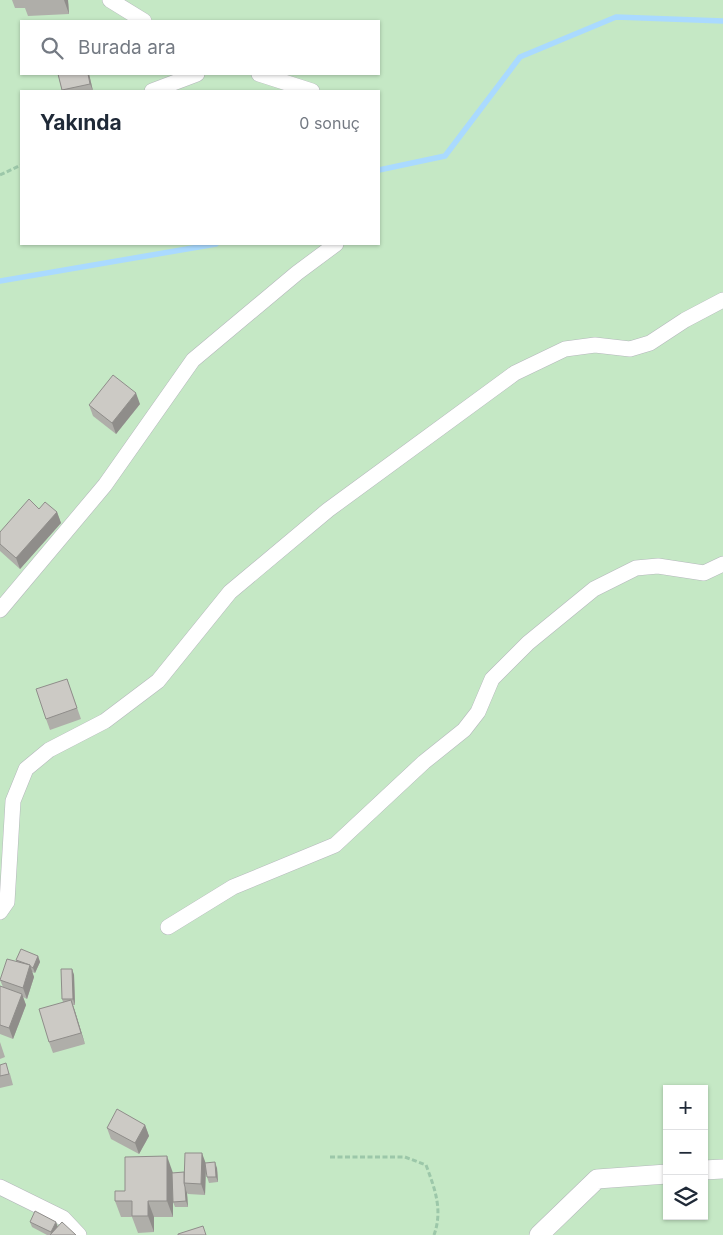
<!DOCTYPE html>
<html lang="tr">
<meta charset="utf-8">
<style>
body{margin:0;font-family:Inter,sans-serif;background:#f6f6f7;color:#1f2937}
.controls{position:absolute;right:15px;bottom:15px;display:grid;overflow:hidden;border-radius:0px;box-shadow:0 1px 4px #0004}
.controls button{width:45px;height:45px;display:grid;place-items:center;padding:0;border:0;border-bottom:1px solid #e0e1e3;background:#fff;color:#1f2937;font:25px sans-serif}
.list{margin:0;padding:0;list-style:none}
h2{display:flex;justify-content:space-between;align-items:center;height:65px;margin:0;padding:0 20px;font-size:21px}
h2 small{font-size:16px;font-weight:400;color:#747a83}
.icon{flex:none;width:28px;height:28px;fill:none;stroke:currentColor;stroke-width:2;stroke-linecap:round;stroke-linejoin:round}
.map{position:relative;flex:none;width:723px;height:1235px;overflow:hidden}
.search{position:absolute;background:#fff;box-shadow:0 1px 4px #0004;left:20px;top:20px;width:360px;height:55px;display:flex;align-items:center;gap:12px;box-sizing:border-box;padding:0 18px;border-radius:0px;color:#747a83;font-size:19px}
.panel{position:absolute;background:#fff;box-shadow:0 1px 4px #0004;left:20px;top:90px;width:360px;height:155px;border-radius:0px}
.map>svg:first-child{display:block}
.green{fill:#c5e8c5;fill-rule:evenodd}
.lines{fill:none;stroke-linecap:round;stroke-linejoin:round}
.stream{stroke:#aadaff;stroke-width:5.5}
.minor-casing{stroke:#b5b8bc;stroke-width:16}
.tertiary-casing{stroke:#b5b8bc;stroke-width:20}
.path{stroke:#9cc7a9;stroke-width:3;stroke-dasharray:5 2.5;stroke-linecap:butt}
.minor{stroke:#fff;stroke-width:15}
.tertiary{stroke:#fff;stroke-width:19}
.wall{fill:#afaea9}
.shaded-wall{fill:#8f8d8a}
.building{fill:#cccac5;stroke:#8f8d8a}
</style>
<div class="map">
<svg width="723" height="1235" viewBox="0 0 723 1235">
<rect width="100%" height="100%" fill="#f1efe8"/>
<path class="green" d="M 0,0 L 723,0 L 723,1235 L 0,1235 ZM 21,21 L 379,21 L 379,74 L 21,74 ZM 21,91 L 379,91 L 379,244 L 21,244 ZM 667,1089 L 704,1089 L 704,1216 L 667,1216 Z"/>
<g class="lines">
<g class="stream">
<path d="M 379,170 L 445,156 L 520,57 L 616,17 L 723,21"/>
<path d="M 0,281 L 216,244"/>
</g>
<defs>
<g id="minor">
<path d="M 110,0 L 144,21"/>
<path d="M 259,74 L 312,91"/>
<path d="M 152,91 L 197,74"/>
<path d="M 0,610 L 105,485 L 193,360 L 297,273 L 336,244"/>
<path d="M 0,912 L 7,902 L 13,801 L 26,769 L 49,750 L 105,721 L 158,681 L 230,592 L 328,510 L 515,373 L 565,349 L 595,345 L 630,349 L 650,343 L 685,320 L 723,300"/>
<path d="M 168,927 L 233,887 L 335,845 L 424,762 L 464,730 L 478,712 L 492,679 L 528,643 L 594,589 L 636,568 L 658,566 L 704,573 L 723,564"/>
<path d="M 0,1187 L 63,1218 L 79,1235"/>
</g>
<g id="tertiary">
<path d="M 704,1170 L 723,1169"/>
<path d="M 539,1235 L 597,1179 L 667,1174"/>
</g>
</defs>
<use href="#minor" class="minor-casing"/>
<use href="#tertiary" class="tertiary-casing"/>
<g class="path">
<path d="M 0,175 L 21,165"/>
<path d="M 330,1157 L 405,1157 L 426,1165 C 435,1189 443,1210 434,1235"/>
</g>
<use href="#minor" class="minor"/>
<use href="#tertiary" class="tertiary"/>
</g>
<g class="wall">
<path d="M 12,0 L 68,0 L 69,14 L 28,16 L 25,8 L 15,8 Z"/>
<path d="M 58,74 L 89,74 L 93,91 L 62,91 Z"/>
<path d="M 140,404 L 116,434 L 93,416 L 89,405 Z"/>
<path d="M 39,509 L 57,512 L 61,523 L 20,569 L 0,551 L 0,532 Z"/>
<path d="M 67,679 L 81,719 L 50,730 L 46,719 Z"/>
<path d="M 38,956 L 40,962 L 35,973 L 32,972 L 34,977 L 27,999 L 23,997 L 26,1005 L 13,1039 L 0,1034 L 0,986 L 3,987 L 0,980 L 17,962 L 16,960 Z"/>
<path d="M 72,969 L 74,975 L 75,1005 L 73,1005 L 85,1044 L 53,1053 L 49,1042 L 63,1002 L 62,999 Z"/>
<path d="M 0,1042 L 5,1057 L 0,1059 Z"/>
<path d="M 0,1065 L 10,1074 L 13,1085 L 0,1088 Z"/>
<path d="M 145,1125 L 149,1136 L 139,1154 L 111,1139 L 107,1128 Z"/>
<path d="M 205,1164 L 217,1168 L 218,1182 L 209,1183 L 207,1177 L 206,1165 L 205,1195 L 188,1194 L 187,1193 L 188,1207 L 175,1207 L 173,1202 L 173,1217 L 154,1217 L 154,1232 L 138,1233 L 132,1217 L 121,1217 L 115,1201 L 125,1191 L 173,1173 L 184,1172 Z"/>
<path d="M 30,1222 L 56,1222 L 58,1227 L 76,1235 L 47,1235 L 32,1227 Z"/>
</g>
<g class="shaded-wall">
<path d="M 64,0 L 68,0 L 69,14 Z"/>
<path d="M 88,74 L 89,74 L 93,91 L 90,84 Z"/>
<path d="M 136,393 L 140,404 L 116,434 L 112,423 Z"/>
<path d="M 57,512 L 61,523 L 20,569 L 16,558 Z"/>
<path d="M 38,956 L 40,962 L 35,973 L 33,968 Z"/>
<path d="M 30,965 L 34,977 L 27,999 L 23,988 Z"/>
<path d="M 72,969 L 74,975 L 75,1005 L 73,999 Z"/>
<path d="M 22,994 L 26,1005 L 13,1039 L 9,1028 Z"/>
<path d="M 71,1000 L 75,1011 L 85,1044 L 81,1033 Z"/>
<path d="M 145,1125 L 149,1136 L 139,1154 L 135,1143 Z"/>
<path d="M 202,1153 L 206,1164 L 205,1195 L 201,1184 Z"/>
<path d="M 167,1156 L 173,1173 L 173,1217 L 167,1201 Z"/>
<path d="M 215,1162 L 217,1168 L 218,1182 L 216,1177 Z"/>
<path d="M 185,1187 L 187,1193 L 188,1207 L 186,1201 Z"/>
<path d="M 148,1201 L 154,1217 L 154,1232 L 148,1216 Z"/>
<path d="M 56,1222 L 58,1228 L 52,1235 L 51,1232 Z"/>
</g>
<g class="building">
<path d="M 58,74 L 88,74 L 90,84 L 62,90 Z"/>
<path d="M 113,375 L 136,393 L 112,423 L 89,405 Z"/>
<path d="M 29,499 L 39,509 L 45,502 L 57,512 L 16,558 L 0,544 L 0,532 Z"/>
<path d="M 67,679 L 77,708 L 46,719 L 36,689 Z"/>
<path d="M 21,949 L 38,956 L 33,968 L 30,966 L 30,965 L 16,960 Z"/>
<path d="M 7,959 L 30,965 L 23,988 L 0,980 Z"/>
<path d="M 61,969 L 72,969 L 73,999 L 62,999 Z"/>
<path d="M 0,986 L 22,994 L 9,1028 L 0,1025 Z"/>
<path d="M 71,1000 L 81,1033 L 49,1042 L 39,1009 Z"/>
<path d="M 6,1063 L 9,1074 L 0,1076 L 0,1065 Z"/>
<path d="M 117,1109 L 145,1125 L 135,1143 L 107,1128 Z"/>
<path d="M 185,1153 L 202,1153 L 201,1184 L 184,1183 Z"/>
<path d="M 167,1156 L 167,1201 L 148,1201 L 148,1216 L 132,1216 L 132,1201 L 115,1201 L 115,1191 L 125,1191 L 125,1157 Z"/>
<path d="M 215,1162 L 216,1177 L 207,1177 L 205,1163 Z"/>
<path d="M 184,1172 L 184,1183 L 185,1187 L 186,1201 L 173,1202 L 172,1173 Z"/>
<path d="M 35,1211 L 56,1222 L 51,1232 L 30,1222 Z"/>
<path d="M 62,1222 L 76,1235 L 50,1235 Z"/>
<path d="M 203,1226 L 206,1235 L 178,1235 L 178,1234 Z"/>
</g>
</svg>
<div class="controls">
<button>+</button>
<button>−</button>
<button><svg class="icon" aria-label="layers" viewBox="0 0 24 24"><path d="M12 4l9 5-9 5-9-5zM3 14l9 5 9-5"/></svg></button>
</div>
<div class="search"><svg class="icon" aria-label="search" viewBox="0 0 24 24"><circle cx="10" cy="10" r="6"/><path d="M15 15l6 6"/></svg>Burada ara</div>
<section class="panel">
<h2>Yakında<small>0 sonuç</small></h2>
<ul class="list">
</ul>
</section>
</div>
